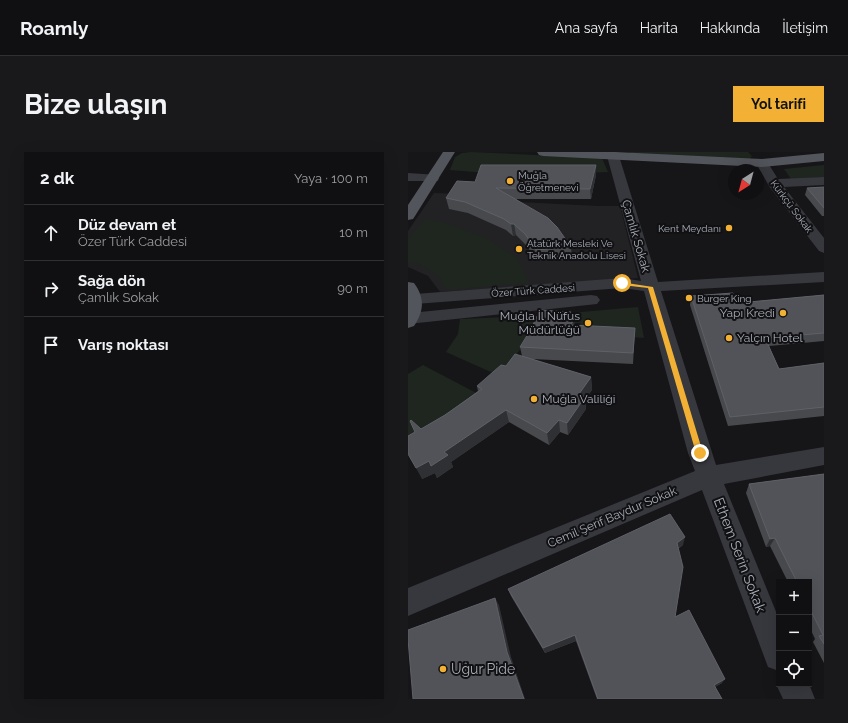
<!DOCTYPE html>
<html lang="tr">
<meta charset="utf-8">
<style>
body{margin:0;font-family:Raleway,sans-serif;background:#19191b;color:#f1f3f6}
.controls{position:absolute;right:12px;bottom:12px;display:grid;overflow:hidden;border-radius:0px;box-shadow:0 4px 16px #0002}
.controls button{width:36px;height:36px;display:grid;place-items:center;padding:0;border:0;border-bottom:1px solid #303032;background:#101012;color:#f1f3f6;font:20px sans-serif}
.compass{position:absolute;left:320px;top:12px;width:36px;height:36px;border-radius:50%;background:#101012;box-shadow:0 4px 16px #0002;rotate:216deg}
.stop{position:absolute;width:12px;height:12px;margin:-9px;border:3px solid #f2b134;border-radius:50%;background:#fff}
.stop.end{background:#f2b134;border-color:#fff;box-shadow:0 1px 4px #0008}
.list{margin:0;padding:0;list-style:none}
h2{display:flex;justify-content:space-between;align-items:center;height:52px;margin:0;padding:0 16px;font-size:17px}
h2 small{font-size:13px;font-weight:400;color:#9c9d9f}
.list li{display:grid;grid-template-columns:26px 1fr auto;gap:12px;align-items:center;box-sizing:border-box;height:56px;padding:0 16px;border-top:1px solid #303032}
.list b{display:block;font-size:15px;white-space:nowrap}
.list p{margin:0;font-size:13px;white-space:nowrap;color:#9c9d9f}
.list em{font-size:13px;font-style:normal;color:#9c9d9f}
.icon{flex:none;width:22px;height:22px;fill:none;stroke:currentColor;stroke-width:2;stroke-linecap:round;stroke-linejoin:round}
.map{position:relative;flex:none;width:416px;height:547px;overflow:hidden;border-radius:0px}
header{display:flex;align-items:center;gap:24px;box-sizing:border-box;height:56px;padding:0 20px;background:#101012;border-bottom:1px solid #303032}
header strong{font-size:19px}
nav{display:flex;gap:22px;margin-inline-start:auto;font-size:14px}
.intro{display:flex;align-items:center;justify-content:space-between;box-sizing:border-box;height:96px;padding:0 24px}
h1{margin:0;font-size:28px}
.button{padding:10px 18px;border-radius:0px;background:#f2b134;color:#111;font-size:14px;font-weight:700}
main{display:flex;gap:24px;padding:0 24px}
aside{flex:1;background:#101012;border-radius:0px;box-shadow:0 4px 16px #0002}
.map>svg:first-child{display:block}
.built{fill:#222225}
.green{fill:#1e261f}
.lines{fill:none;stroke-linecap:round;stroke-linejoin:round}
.minor{fill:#37383d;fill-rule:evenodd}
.major{fill:#53555c;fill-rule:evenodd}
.wall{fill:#47494d}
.shaded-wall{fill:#2f3033}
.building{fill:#525359;stroke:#5f6168}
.route{fill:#f2b134}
.poi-dot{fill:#f2b134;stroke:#111113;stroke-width:1.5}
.labels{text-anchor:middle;stroke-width:4;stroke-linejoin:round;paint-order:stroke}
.far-poi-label{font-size:10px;fill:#a8adb8;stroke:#111113;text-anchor:start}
.far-street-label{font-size:10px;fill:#a8adb8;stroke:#111113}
.street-label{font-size:12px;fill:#a8adb8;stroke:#111113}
.poi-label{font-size:12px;fill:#a8adb8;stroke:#111113;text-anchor:end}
.near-street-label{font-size:14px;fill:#a8adb8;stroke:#111113}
.near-poi-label{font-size:14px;fill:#a8adb8;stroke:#111113;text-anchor:start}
</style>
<header>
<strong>Roamly</strong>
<nav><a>Ana sayfa</a><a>Harita</a><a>Hakkında</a><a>İletişim</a></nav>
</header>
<div class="intro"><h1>Bize ulaşın</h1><a class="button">Yol tarifi</a></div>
<main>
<aside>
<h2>2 dk<small>Yaya · 100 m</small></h2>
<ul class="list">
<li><svg class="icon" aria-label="ahead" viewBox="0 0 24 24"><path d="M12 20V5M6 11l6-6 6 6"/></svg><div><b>Düz devam et</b><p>Özer Türk Caddesi</p></div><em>10 m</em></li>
<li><svg class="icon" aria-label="right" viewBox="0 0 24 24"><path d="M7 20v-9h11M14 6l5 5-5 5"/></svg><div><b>Sağa dön</b><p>Çamlık Sokak</p></div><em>90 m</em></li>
<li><svg class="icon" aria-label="arrive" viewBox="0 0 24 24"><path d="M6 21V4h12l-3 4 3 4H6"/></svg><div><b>Varış noktası</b></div></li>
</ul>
</aside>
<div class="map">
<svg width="416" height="547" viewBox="0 0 416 547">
<rect width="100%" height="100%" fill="#161618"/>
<path class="built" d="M 26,41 L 54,42 L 111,50 L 190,54 L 212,54 L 230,126 L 32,140 L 20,124 L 0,115 L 0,79 Z"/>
<g class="green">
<path d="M 63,0 L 194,6 L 200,20 C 148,22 94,23 42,18 L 47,5 L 54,1 Z"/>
<path d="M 223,0 L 340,0 L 344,4 L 341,8 L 222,1 Z"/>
<path d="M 416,13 L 416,25 L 383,27 L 376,17 Z"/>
<path d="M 16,68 L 35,70 L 78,86 L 110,107 L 121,131 L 39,138 L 30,123 L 11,112 L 0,110 L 0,87 Z"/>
<path d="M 230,155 L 236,186 L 175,181 L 172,171 L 131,173 L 122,182 L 94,225 L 38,200 L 50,182 L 52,167 L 128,164 Z"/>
<path d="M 15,213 L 74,244 L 0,295 L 0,222 Z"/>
</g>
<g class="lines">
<g class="minor">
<path d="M 205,0 L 209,1 L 211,4 L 250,130 L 416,120 L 416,130 L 253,139 L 308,313 L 416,295 L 416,313 L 316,332 L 371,467 L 371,519 L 360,515 L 294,338 L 0,464 L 0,436 L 287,319 L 280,301 L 236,139 L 214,136 L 7,152 L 0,149 L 1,143 L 7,142 L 214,126 L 233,129 L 199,4 L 201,1 Z"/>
<path d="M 354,7 L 358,8 L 370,27 L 416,25 L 416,33 L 376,35 L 416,86 L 416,101 L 411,99 L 361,34 L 348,11 L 350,8 Z"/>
<path d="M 0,21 L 30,23 L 31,26 L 30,29 L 0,29 Z"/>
<path d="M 183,143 L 189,144 L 192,148 L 189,152 L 0,172 L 0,162 L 2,161 Z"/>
<path d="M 371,525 L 371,532 L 401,532 L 407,547 L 375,547 L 368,532 Z"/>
</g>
<g class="major">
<path d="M 35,0 L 47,0 L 7,64 L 5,67 L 0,68 L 0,53 Z"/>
<path d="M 129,0 L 207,0 L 354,7 L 416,1 L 416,9 L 354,15 L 135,4 L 131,3 Z"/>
<path d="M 0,130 L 6,131 C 17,146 16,159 6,174 L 0,176 Z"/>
</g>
</g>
<g class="wall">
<path d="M 188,23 L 183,47 L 108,47 L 163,95 L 164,107 L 130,109 L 118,93 L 108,83 L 105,84 L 98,78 L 60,61 L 41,57 L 38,46 L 67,30 Z"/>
<path d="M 416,35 L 416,64 L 414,64 L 397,43 L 399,36 Z"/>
<path d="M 416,143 L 416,189 L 361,194 L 371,217 L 416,211 L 416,264 L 320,274 L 282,153 L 283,144 L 328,148 L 341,150 Z"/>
<path d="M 163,166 L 167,174 L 227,176 L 225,212 L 124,207 L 183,225 L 184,238 L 177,247 L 178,257 L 160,283 L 152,280 L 141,293 L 101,270 L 43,310 L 45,315 L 29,326 L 27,321 L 14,327 L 13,277 L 37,263 L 70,239 L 69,234 L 114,204 L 112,195 Z"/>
<path d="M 416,322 L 416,511 L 405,490 L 407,487 L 401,474 L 401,430 L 380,430 L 362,394 L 358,395 L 338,341 L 341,332 Z"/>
<path d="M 275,393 L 270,397 L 267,465 L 314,531 L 307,535 L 314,547 L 189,547 L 168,489 L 137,501 L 103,444 L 100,437 Z"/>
</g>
<g class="shaded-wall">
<path d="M 188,13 L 188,23 L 183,47 L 182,37 Z"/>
<path d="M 103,72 L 106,72 L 108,83 L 105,84 Z"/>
<path d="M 163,160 L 164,172 L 166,166 L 167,177 L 164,185 L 161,166 Z"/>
<path d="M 183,225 L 184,238 L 177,247 L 178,257 L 160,283 L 159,271 L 171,242 Z"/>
<path d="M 98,258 L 101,270 L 43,310 L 45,315 L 29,326 L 27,321 L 14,327 L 8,316 Z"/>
<path d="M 151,268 L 152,280 L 141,293 L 139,281 Z"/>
<path d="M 277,385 L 275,393 L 267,399 L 269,391 Z"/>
<path d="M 367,386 L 362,394 L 358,395 L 362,387 Z"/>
<path d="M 87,446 L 91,453 L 103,505 L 117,547 L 116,547 L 99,500 Z"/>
<path d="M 167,483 L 168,489 L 137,501 L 135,496 Z"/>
<path d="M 317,527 L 314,531 L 303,537 L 306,533 Z"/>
</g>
<g class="building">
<path d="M 73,13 L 188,13 L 182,37 L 88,36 L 140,66 L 149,75 L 163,95 L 128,98 L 117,82 L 106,72 L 103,72 L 96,67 L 57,50 L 38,46 L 49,29 L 67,30 Z"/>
<path d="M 416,35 L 416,56 L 399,36 Z"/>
<path d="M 325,141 L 328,148 L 340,147 L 341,150 L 416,143 L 416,181 L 357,186 L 371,217 L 416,211 L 416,255 L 322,265 L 283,144 Z"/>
<path d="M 132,158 L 163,160 L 161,166 L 166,166 L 163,173 L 227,176 L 225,201 L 112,195 L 123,177 Z"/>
<path d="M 107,202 L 183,225 L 171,242 L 177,245 L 159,271 L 151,268 L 139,281 L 98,258 L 36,300 L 40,303 L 23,314 L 21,309 L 8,316 L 0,302 L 0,284 L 7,280 L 2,269 L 3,268 L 13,277 L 37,263 L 74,237 L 69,234 L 93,213 L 98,214 Z"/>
<path d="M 416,322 L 416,492 L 411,484 L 415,483 L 401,455 L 401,430 L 389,430 L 367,386 L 362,387 L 341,332 Z"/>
<path d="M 262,362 L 277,385 L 269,391 L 275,415 L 267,465 L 281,458 L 317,527 L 306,533 L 314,547 L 190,547 L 167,483 L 135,496 L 100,437 Z"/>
<path d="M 87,446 L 99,500 L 116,547 L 5,547 L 0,487 L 0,478 Z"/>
</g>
<path class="route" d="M 212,130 L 245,135 L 295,301 L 294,303 L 292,304 L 288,301 L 240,136 L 214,133 Z"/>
<g class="poi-dot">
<circle cx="102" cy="29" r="4"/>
<circle cx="321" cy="76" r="4"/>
<circle cx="111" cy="97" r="4"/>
<circle cx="281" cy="146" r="4"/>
<circle cx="375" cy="161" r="4"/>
<circle cx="180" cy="171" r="4"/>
<circle cx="321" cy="186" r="4"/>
<circle cx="126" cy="247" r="4"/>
<circle cx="35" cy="517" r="4"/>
</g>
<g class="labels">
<g class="far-poi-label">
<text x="110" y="27">Muğla<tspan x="110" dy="12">Öğretmenevi</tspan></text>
<text x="313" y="80" text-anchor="end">Kent Meydanı</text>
<text x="119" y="95">Atatürk Mesleki Ve<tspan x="119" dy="12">Teknik Anadolu Lisesi</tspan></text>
<text x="289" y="150">Burger King</text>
</g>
<g class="far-street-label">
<text transform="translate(384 54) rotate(53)" y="4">Kürkçü Sokak</text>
<text transform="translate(125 138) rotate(-4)" y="4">Özer Türk Caddesi</text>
</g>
<g class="street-label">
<text transform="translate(228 84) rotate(74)" y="4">Çamlık Sokak</text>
<text transform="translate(204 365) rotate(-23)" y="4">Cemil Şerif Baydur Sokak</text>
</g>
<g class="poi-label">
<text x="367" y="165">Yapı Kredi</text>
<text x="172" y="168">Muğla İl Nüfus<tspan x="172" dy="14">Müdürlüğü</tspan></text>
<text x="329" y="190" text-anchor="start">Yalçın Hotel</text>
<text x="134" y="251" text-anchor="start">Muğla Valiliği</text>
</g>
<g class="near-street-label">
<text transform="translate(332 403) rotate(69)" y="5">Ethem Serin Sokak</text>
</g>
<g class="near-poi-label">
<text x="43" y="522">Uğur Pide</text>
</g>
</g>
</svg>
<div class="controls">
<button>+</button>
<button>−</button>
<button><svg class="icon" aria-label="locate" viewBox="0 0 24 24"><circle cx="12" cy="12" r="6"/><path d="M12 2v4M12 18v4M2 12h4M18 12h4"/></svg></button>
</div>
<svg class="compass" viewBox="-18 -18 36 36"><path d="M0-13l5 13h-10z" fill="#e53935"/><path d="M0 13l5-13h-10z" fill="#9c9d9f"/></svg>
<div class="stop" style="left:214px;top:131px"></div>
<div class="stop end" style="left:292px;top:301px"></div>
</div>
</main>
